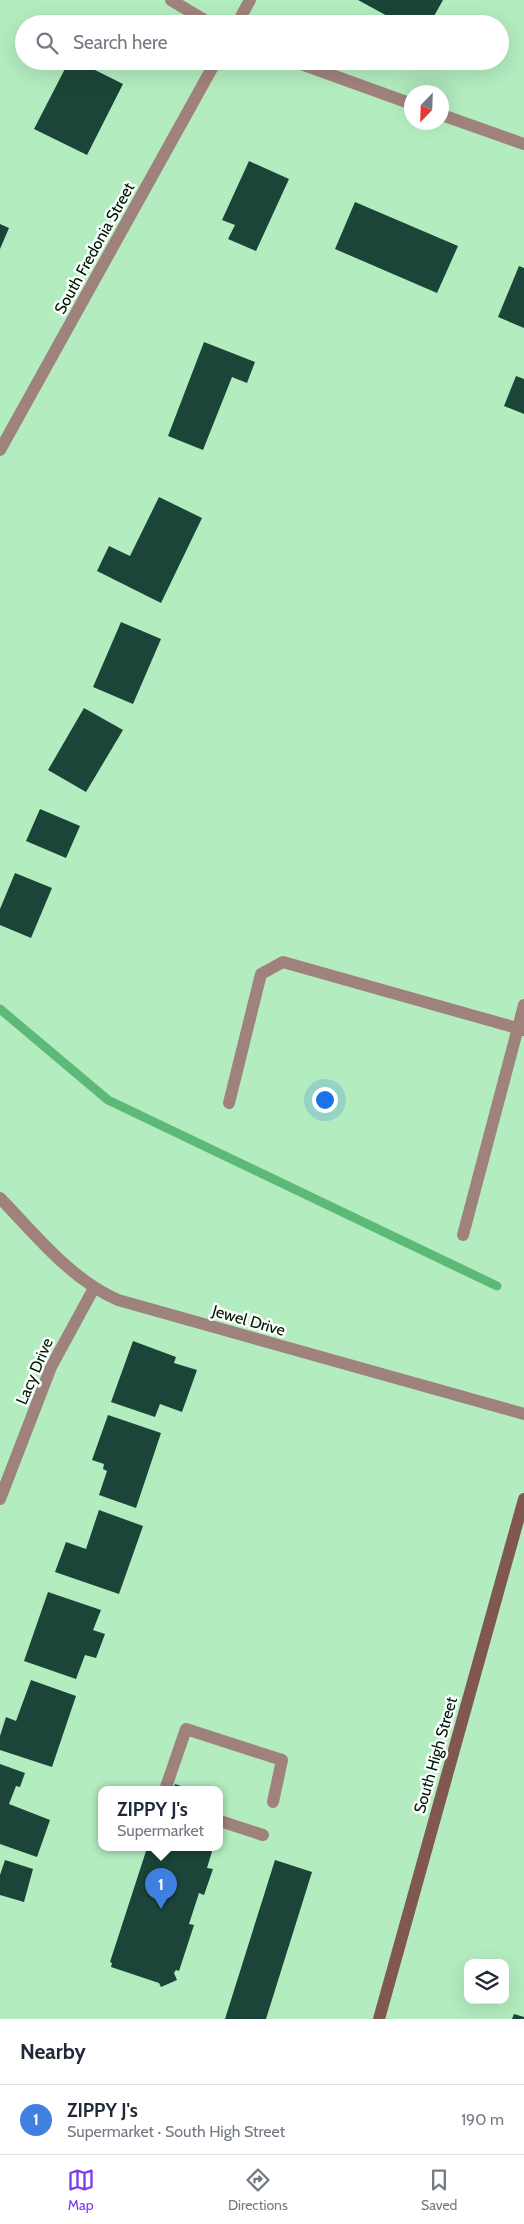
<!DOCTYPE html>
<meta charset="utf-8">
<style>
body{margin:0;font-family:Cabin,sans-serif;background:#f2f2f3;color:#1f2937}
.controls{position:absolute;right:15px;bottom:15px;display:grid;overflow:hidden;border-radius:10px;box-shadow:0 5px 20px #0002}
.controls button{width:45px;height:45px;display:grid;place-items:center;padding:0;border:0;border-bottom:1px solid #e0e1e3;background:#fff;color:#1f2937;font:25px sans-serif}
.compass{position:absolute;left:404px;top:85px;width:45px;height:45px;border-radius:50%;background:#fff;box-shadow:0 5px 20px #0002;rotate:203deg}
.you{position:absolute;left:324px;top:1099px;width:18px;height:18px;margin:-12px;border:4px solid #fff;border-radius:50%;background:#1a73e8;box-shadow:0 0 0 8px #1a73e833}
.badge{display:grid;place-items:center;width:32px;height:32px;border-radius:50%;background:#7c3aed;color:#fff;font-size:16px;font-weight:700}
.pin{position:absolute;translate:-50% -41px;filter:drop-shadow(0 1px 2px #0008)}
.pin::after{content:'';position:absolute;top:26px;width:18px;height:15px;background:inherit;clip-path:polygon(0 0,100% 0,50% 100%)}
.popup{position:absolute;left:98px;top:1786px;width:125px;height:65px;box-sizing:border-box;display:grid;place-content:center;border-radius:10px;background:#fff;filter:drop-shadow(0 1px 4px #0005);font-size:16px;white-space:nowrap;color:#747a83}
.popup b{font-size:19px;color:#1f2937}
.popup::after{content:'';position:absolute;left:50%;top:100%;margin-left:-10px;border:10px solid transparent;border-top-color:#fff}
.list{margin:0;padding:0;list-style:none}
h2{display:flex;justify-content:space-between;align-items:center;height:65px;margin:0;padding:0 20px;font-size:21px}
h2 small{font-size:16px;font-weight:400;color:#747a83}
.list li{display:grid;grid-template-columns:32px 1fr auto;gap:15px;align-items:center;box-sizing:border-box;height:70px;padding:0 20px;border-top:1px solid #e0e1e3}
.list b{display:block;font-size:19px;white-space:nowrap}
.list p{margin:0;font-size:16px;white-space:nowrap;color:#747a83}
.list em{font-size:16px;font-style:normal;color:#747a83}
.icon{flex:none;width:28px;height:28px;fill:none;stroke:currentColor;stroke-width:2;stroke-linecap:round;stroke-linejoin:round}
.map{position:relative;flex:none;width:524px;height:2019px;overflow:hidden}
.search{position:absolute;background:#fff;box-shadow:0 5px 20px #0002;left:15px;right:15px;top:15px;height:55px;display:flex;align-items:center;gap:12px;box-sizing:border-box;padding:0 18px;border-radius:28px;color:#747a83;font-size:19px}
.sheet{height:135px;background:#fff}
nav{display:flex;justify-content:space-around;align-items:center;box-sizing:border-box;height:70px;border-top:1px solid #e0e1e3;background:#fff;font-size:14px;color:#747a83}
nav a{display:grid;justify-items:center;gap:2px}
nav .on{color:#7c3aed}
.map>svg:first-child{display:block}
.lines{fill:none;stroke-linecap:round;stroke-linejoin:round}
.stream{stroke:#5db977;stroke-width:9}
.building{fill:#1b4539}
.service{stroke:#a0827d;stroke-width:12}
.minor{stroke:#a0827d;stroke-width:12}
.tertiary{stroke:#a0827d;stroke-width:12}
.secondary{stroke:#815850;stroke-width:12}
.labels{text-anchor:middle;stroke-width:5;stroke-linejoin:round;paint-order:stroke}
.street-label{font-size:16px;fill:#001205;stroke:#f8fef9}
</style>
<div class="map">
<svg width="524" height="2019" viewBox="0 0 524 2019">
<rect width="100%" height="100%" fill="#b3ecbf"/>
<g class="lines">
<path class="stream" d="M 0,1009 L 108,1100 L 497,1286"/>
</g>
<g class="building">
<path d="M 358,0 L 443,0 L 434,16 L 448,24 L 402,24 Z"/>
<path d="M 69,61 L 90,61 L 87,66 L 123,84 L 87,155 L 34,129 Z"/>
<path d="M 249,161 L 289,179 L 256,251 L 228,239 L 235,225 L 222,220 Z"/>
<path d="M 355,202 L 458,246 L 437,293 L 335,249 Z"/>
<path d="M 0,224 L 9,228 L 0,249 Z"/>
<path d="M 519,266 L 524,268 L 524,328 L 498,317 Z"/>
<path d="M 204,342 L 255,362 L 247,383 L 232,377 L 203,450 L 168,436 Z"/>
<path d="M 516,376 L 524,379 L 524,414 L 504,406 Z"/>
<path d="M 159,497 L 202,518 L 161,603 L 97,571 L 109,546 L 130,556 Z"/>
<path d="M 121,622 L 161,639 L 133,704 L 93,687 Z"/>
<path d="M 84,708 L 123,730 L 86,792 L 48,770 Z"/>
<path d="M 40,809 L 80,826 L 66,858 L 26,841 Z"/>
<path d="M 15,873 L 52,888 L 31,938 L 0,925 L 0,909 Z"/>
<path d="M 133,1341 L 176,1357 L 174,1363 L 197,1370 L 182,1412 L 160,1404 L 155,1417 L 111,1402 Z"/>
<path d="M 108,1415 L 161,1433 L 136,1508 L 99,1495 L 107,1471 L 103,1469 L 104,1464 L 92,1460 Z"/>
<path d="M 99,1510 L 143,1526 L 119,1594 L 55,1572 L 66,1542 L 86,1549 Z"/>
<path d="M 48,1592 L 101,1610 L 93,1630 L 105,1634 L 96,1658 L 85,1655 L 76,1679 L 24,1661 Z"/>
<path d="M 31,1680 L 76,1696 L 52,1767 L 0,1750 L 0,1736 L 6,1717 L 16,1721 Z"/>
<path d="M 0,1764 L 25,1773 L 20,1787 L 16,1786 L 9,1804 L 50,1820 L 37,1857 L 0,1844 Z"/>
<path d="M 175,1784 L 193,1790 L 173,1790 Z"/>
<path d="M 147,1848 L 213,1848 L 207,1868 L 213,1869 L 204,1895 L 199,1893 L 189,1924 L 194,1925 L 179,1971 L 176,1970 L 174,1973 L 177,1980 L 161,1987 L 159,1983 L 111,1967 L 112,1963 L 110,1962 Z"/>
<path d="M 5,1860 L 33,1869 L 24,1902 L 0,1895 L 0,1875 Z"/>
<path d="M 275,1860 L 312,1872 L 266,2019 L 225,2019 Z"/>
<path d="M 514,2014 L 524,2017 L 524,2019 L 512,2019 Z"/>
</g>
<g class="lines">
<g class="service">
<path d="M 229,1103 L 261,974 L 283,962 L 524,1030"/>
<path d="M 463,1235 L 524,1005"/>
<path d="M 165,1790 L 186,1729 L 282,1760 L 273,1802"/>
<path d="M 220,1821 L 263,1835"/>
</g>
<g class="minor">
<path d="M 237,24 L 250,0"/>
<path d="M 0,450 L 216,61"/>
<path d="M 0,1198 C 36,1235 70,1279 118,1300 L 524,1414"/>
<path d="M 0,1499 L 51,1367 L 94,1288"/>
</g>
<g class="tertiary">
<path d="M 171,0 L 211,24"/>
<path d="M 293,61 L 412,104"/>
<path d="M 442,115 L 524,144"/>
</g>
<path class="secondary" d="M 379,2019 L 524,1499"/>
</g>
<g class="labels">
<g class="street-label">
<text transform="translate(94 248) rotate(-61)" y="6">South Fredonia Street</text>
<text transform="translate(249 1320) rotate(16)" y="6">Jewel Drive</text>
<text transform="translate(34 1371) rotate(-67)" y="6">Lacy Drive</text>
<text transform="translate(435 1755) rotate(-74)" y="6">South High Street</text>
</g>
</g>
</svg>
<div class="controls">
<button><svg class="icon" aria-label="layers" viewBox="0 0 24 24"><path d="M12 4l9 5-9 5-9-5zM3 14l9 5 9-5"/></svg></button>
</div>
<svg class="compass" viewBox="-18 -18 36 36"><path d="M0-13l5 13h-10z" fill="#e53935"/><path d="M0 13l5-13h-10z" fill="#747a83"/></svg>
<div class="you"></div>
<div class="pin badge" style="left:161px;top:1909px;background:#3f7fe0">1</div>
<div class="popup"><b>ZIPPY J's</b>Supermarket</div>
<div class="search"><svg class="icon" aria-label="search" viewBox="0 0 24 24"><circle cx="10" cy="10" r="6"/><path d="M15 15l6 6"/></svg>Search here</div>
</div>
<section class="sheet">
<h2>Nearby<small></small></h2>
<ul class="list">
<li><span class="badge" style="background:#3f7fe0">1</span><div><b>ZIPPY J's</b><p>Supermarket · South High Street</p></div><em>190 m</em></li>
</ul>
</section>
<nav>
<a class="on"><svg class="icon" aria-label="map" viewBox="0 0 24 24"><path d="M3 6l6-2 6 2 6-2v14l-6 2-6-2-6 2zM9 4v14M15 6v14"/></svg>Map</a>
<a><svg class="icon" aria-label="directions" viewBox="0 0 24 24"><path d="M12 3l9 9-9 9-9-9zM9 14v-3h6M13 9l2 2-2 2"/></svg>Directions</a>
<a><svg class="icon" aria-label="saved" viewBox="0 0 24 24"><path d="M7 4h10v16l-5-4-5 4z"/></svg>Saved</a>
</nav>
